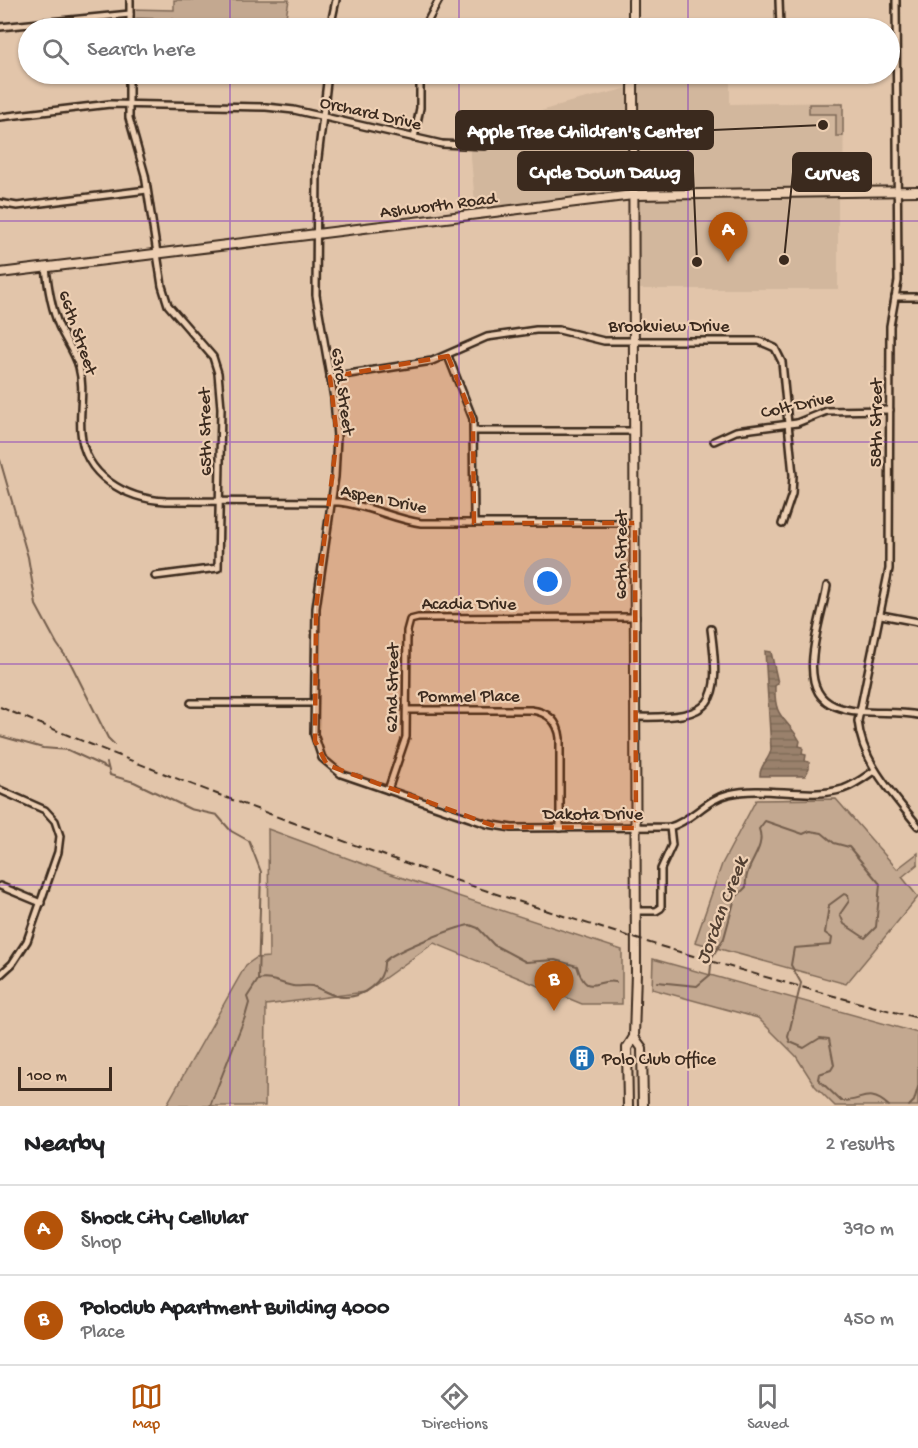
<!DOCTYPE html>
<style>
body{margin:0;font-family:"Gochi Hand",sans-serif;background:#f6f6f6;color:#202124}
.scale{position:absolute;left:18px;bottom:15px;width:94px;box-sizing:border-box;padding-left:6px;border:3px solid #3b2a1e;border-top:0;font-size:16px;line-height:21px;white-space:nowrap;color:#3b2a1e;-webkit-text-stroke:4px #edcfb3;paint-order:stroke}
.you{position:absolute;left:548px;top:582px;width:21px;height:21px;margin:-15px;border:4px solid #fff;border-radius:50%;background:#1a73e8;box-shadow:0 0 0 9px #1a73e833}
.badge{display:grid;place-items:center;width:39px;height:39px;border-radius:50%;background:#b45309;color:#fff;font-size:20px;font-weight:700}
.pin{position:absolute;translate:-50% -50px;filter:drop-shadow(0 2px 3px #0008)}
.pin::after{content:'';position:absolute;top:32px;width:21px;height:18px;background:inherit;clip-path:polygon(0 0,100% 0,50% 100%)}
.list{margin:0;padding:0;list-style:none}
h2{display:flex;justify-content:space-between;align-items:center;height:78px;margin:0;padding:0 24px;font-size:26px}
h2 small{font-size:20px;font-weight:400;color:#757577}
.list li{display:grid;grid-template-columns:39px 1fr auto;gap:18px;align-items:center;box-sizing:border-box;height:90px;padding:0 24px;border-top:2px solid #e0e0e0}
.list b{display:block;font-size:22px;white-space:nowrap}
.list p{margin:0;font-size:20px;white-space:nowrap;color:#757577}
.list em{font-size:20px;font-style:normal;color:#757577}
.icon{flex:none;width:33px;height:33px;fill:none;stroke:currentColor;stroke-width:2;stroke-linecap:round;stroke-linejoin:round}
.map{position:relative;flex:none;width:918px;height:1106px;overflow:hidden}
.search{position:absolute;background:#fff;box-shadow:0 2px 4px #0004;left:18px;right:18px;top:18px;height:66px;display:flex;align-items:center;gap:15px;box-sizing:border-box;padding:0 21px;border-radius:33px;color:#757577;font-size:22px}
.sheet{height:258px;background:#fff}
nav{display:flex;justify-content:space-around;align-items:center;box-sizing:border-box;height:84px;border-top:2px solid #e0e0e0;background:#fff;font-size:16px;color:#757577}
nav a{display:grid;justify-items:center;gap:3px}
nav .on{color:#b45309}
.map>svg:first-child{display:block}
.built{fill:#d2b79d}
.park{fill:#c3a890;stroke:#7f6957;stroke-width:1.5}
.water{fill:url(#water-rules);stroke:#745e4d;stroke-width:1.5}
.lines{fill:none;stroke-linecap:round;stroke-linejoin:round}
.stream{stroke:#745e4d;stroke-width:2}
.minor-casing{stroke:#3b2a1e;stroke-width:10}
.secondary-casing{stroke:#3b2a1e;stroke-width:12}
.minor{stroke:#edcfb3;stroke-width:5}
.secondary{stroke:#edcfb3;stroke-width:8}
.rail{stroke:#3b2a1e;stroke-width:2;stroke-dasharray:9 4.5;stroke-linecap:butt}
.marked{fill:#bd4d10;fill-opacity:0.2;stroke:#bd4d10;stroke-width:4.5;stroke-dasharray:12 8;stroke-linejoin:round}
.grid{fill:none;stroke:#7b2cbf;stroke-width:1.5;stroke-opacity:0.55}
.labels{text-anchor:middle;stroke-width:4.5;stroke-linejoin:round;paint-order:stroke}
.street-label{font-size:18px;fill:#3b2a1e;stroke:#edcfb3}
.poi-label{font-size:18px;fill:#3b2a1e;stroke:#edcfb3;text-anchor:start}
.water-label{font-size:20px;font-style:italic;fill:#534032;stroke:#edcfb3}
.leader{fill:none;stroke:#3b2a1e;stroke-width:2}
.callout-dot{fill:#3b2a1e;stroke:#edcfb3;stroke-width:2}
.callout{fill:#3b2a1e;stroke:#3b2a1e;stroke-width:2}
.callout-label{font-size:20px;text-anchor:middle;font-weight:bold;fill:#fff}
</style>
<div class="map">
<svg width="918" height="1106" viewBox="0 0 918 1106">
<defs>
<pattern id="water-rules" width="6" height="5" patternUnits="userSpaceOnUse" patternTransform="scale(1.5)"><rect width="6" height="5" fill="#9a816c"/><path d="M0 2.5h6" fill="none" stroke="#7f6a58"/></pattern>
</defs>
<rect width="100%" height="100%" fill="#e2c5aa"/>
<filter id="ink" filterUnits="userSpaceOnUse"><feTurbulence type="fractalNoise" baseFrequency=".0167" numOctaves="2"/><feDisplacementMap in="SourceGraphic" scale="12" xChannelSelector="R" yChannelSelector="G"/><feConvolveMatrix kernelMatrix="1 2 1 2 8 2 1 2 1" color-interpolation-filters="sRGB"/></filter>
<g filter="url(#ink)">
<path class="built" d="M 633,74 L 730,74 L 730,104 L 844,102 L 843,192 L 838,192 L 838,289 L 633,289 L 633,195 L 476,215 L 470,146 L 493,127 L 566,103 L 633,87 Z"/>
<g class="park">
<path d="M 174,0 L 289,0 L 284,28 L 174,28 L 173,19 L 130,18 L 130,9 L 174,10 Z"/>
<path d="M 809,104 L 843,104 L 843,136 L 836,136 L 836,114 L 809,114 Z"/>
<path d="M 836,799 L 897,869 L 918,853 L 918,864 L 902,877 L 918,897 L 846,984 L 695,942 L 722,864 L 756,800 Z"/>
<path d="M 268,829 L 385,872 L 622,950 L 622,1004 L 582,1004 L 434,943 L 365,992 L 266,1005 L 265,1106 L 166,1106 L 246,965 L 256,958 L 269,957 Z"/>
<path d="M 653,959 L 918,1033 L 918,1106 L 835,1106 L 815,1086 L 796,1056 L 758,1018 L 652,989 Z"/>
</g>
<path class="water" d="M 765,651 L 771,652 L 778,683 L 775,686 C 774,720 785,715 800,741 L 799,746 L 803,747 L 802,754 L 806,755 L 805,761 L 809,762 L 809,769 L 805,776 L 760,776 C 759,765 770,760 771,749 Z"/>
<g class="lines">
<g class="stream">
<path d="M 0,460 L 28,557 L 36,605 L 57,644 L 71,664 L 108,738 L 114,744"/>
<path d="M 0,736 L 43,748 L 68,750 L 107,768"/>
<path d="M 107,763 L 110,775 L 134,782 L 190,809 L 217,815 L 231,831 L 249,841 L 261,872 L 258,980"/>
<path d="M 657,982 L 697,986 L 710,975 L 712,957 L 724,938 L 735,898 L 746,887 C 743,865 767,850 759,829 L 765,821 L 803,834 L 810,831 L 822,833 L 834,843 L 849,847 L 880,884 L 876,927 L 865,938 L 844,924 L 840,914 L 849,901 L 848,895 L 844,894 L 829,905 L 825,933 L 832,938 L 831,945 L 794,948 L 791,965 L 801,983 L 788,1037 L 790,1042 L 804,1048 L 820,1038 L 829,1039 L 834,1065 L 831,1070 L 819,1074 L 818,1079 L 841,1101 C 862,1102 868,1087 889,1106"/>
<path d="M 210,1106 L 245,1017 L 249,1003 L 247,997 L 258,980 C 271,977 281,984 293,986 C 299,987 306,985 312,986 C 322,989 332,997 343,997 C 362,998 385,982 384,962 C 391,952 456,927 470,925 L 478,928 L 494,945 L 526,962 L 555,960 L 577,966 C 587,999 595,978 616,982"/>
<path d="M 909,1106 L 914,1101 L 918,1087"/>
</g>
<defs>
<g id="minor">
<path d="M 779,0 L 780,28"/>
<path d="M 896,0 L 898,281 L 890,326 L 889,569 L 858,721 C 862,763 893,794 918,826"/>
<path d="M 0,27 L 130,14"/>
<path d="M 130,28 L 130,0"/>
<path d="M 330,28 L 336,0"/>
<path d="M 424,28 L 439,0"/>
<path d="M 129,74 L 129,118 L 145,175 L 162,286 L 168,305 L 213,357 L 218,373 L 221,408 L 218,568 L 155,576"/>
<path d="M 328,74 L 317,166 L 316,295 L 334,398 L 337,437 L 335,477 L 316,608 L 314,734 L 322,758 L 341,774 L 487,824 L 512,828 L 670,827 C 693,820 706,799 729,794 C 765,785 807,800 843,789 C 855,785 865,777 875,770"/>
<path d="M 0,117 L 110,104 L 266,107 L 294,110 L 442,144 L 485,146"/>
<path d="M 414,138 L 420,108 L 420,74"/>
<path d="M 0,203 L 17,206 L 147,190"/>
<path d="M 46,267 C 48,288 51,307 59,326 C 65,340 75,352 79,367 C 85,389 79,410 81,432 C 84,476 126,499 166,501 L 339,502 C 368,505 393,519 421,523 L 635,523"/>
<path d="M 895,297 L 918,297"/>
<path d="M 448,356 L 473,419 L 474,523"/>
<path d="M 330,377 L 432,361 L 487,337 L 536,330 L 559,330 L 604,341 L 759,341 L 775,348 L 782,362 L 793,475 L 792,494 L 782,524"/>
<path d="M 474,431 L 635,431"/>
<path d="M 714,441 L 736,431 L 797,423 L 827,411 L 890,410"/>
<path d="M 827,586 C 823,616 792,690 835,706 C 860,716 892,710 918,715"/>
<path d="M 881,615 L 918,622"/>
<path d="M 191,703 L 314,703"/>
<path d="M 407,710 L 531,710 C 548,712 558,721 560,738 L 560,828"/>
<path d="M 636,717 C 715,719 721,705 711,629"/>
<path d="M 0,790 L 45,810 L 55,821 L 60,836 L 58,852 L 27,941 L 12,964 L 0,975"/>
<path d="M 388,790 L 406,737 L 407,631 L 410,620 L 418,618 L 636,617"/>
<path d="M 0,886 L 41,903"/>
<path d="M 636,911 L 656,911 L 661,908 L 661,869 L 672,845 L 670,827"/>
</g>
<g id="secondary">
<path d="M 633,0 L 633,28"/>
<path d="M 0,273 L 633,195 L 918,191"/>
<path d="M 634,1037 L 642,1048 L 643,1106"/>
<path d="M 628,1106 L 627,1048 L 634,1037 L 636,972 L 633,74"/>
</g>
</defs>
<use href="#minor" class="minor-casing"/>
<use href="#secondary" class="secondary-casing"/>
<use href="#minor" class="minor"/>
<use href="#secondary" class="secondary"/>
<path class="rail" d="M 0,707 C 298,832 604,938 918,1018"/>
</g>
</g>
<path class="marked" d="M 448,356 L 473,419 L 474,523 L 635,523 L 636,828 L 497,827 L 327,765 L 315,741 L 316,608 L 337,437 L 330,377 Z"/>
<path class="grid" d="M 230,0 L 230,28M 459,0 L 459,28M 688,0 L 688,28M 230,74 L 230,1106M 459,74 L 459,1106M 688,74 L 688,1106M 0,221 L 918,221M 0,442 L 918,442M 0,664 L 918,664M 0,885 L 918,885"/>
<defs>
<symbol id="building-disc" viewBox="-11 -11 22 22"><circle r="9.5" fill="#1f6fb2" stroke="#edcfb3"/><path d="M-4-6H4V6H1V3H-1V6H-4ZM-2.5-4.3h1.7v1.8h-1.7ZM.8-4.3h1.7v1.8H.8ZM-2.5-1h1.7V.8h-1.7ZM.8-1h1.7V.8H.8Z" fill="#fff"/></symbol>
</defs>
<g fill-rule="evenodd">
<use href="#building-disc" x="567" y="1043" width="30" height="30"/>
</g>
<g class="labels">
<g class="street-label">
<text transform="translate(371 112) rotate(13)" y="6">Orchard Drive</text>
<text transform="translate(438 204) rotate(-7)" y="6">Ashworth Road</text>
<text x="669" y="331">Brookview Drive</text>
<text transform="translate(79 332) rotate(71)" y="6">66th Street</text>
<text transform="translate(344 391) rotate(82)" y="6">63rd Street</text>
<text transform="translate(797 404) rotate(-12)" y="6">Colt Drive</text>
<text transform="translate(875 423) rotate(-90)" y="6">58th Street</text>
<text transform="translate(204 432) rotate(-91)" y="6">65th Street</text>
<text transform="translate(384 498) rotate(12)" y="6">Aspen Drive</text>
<text transform="translate(620 555) rotate(-90)" y="6">60th Street</text>
<text x="469" y="609">Acadia Drive</text>
<text transform="translate(391 688) rotate(-89)" y="6">62nd Street</text>
<text x="469" y="701">Pommel Place</text>
<text x="593" y="819">Dakota Drive</text>
</g>
<g class="poi-label">
<text x="602" y="1064">Polo Club Office</text>
</g>
<g class="water-label">
<text transform="translate(720 910) rotate(-69)" y="7">Jordan Creek</text>
</g>
</g>
<path class="leader" d="M823 125L713 130M697 262L693 171M784 260L793 172"/>
<g class="callout-dot">
<circle cx="823" cy="125" r="6"/>
<circle cx="697" cy="262" r="6"/>
<circle cx="784" cy="260" r="6"/>
</g>
<g class="callout">
<rect x="456" y="111" width="257" height="38" rx="6"/>
<rect x="518" y="152" width="175" height="38" rx="6"/>
<rect x="793" y="153" width="78" height="38" rx="6"/>
</g>
<g class="callout-label">
<text x="584" y="137">Apple Tree Children's Center</text>
<text x="605" y="178">Cycle Down Dawg</text>
<text x="832" y="179">Curves</text>
</g>
</svg>
<div class="scale">100 m</div>
<div class="you"></div>
<div class="pin badge" style="left:728px;top:262px">A</div>
<div class="pin badge" style="left:554px;top:1011px">B</div>
<div class="search"><svg class="icon" aria-label="search" viewBox="0 0 24 24"><circle cx="10" cy="10" r="6"/><path d="M15 15l6 6"/></svg>Search here</div>
</div>
<section class="sheet">
<h2>Nearby<small>2 results</small></h2>
<ul class="list">
<li><span class="badge">A</span><div><b>Shock City Cellular</b><p>Shop</p></div><em>390 m</em></li>
<li><span class="badge">B</span><div><b>Poloclub Apartment Building 4000</b><p>Place</p></div><em>450 m</em></li>
</ul>
</section>
<nav>
<a class="on"><svg class="icon" aria-label="map" viewBox="0 0 24 24"><path d="M3 6l6-2 6 2 6-2v14l-6 2-6-2-6 2zM9 4v14M15 6v14"/></svg>Map</a>
<a><svg class="icon" aria-label="directions" viewBox="0 0 24 24"><path d="M12 3l9 9-9 9-9-9zM9 14v-3h6M13 9l2 2-2 2"/></svg>Directions</a>
<a><svg class="icon" aria-label="saved" viewBox="0 0 24 24"><path d="M7 4h10v16l-5-4-5 4z"/></svg>Saved</a>
</nav>
